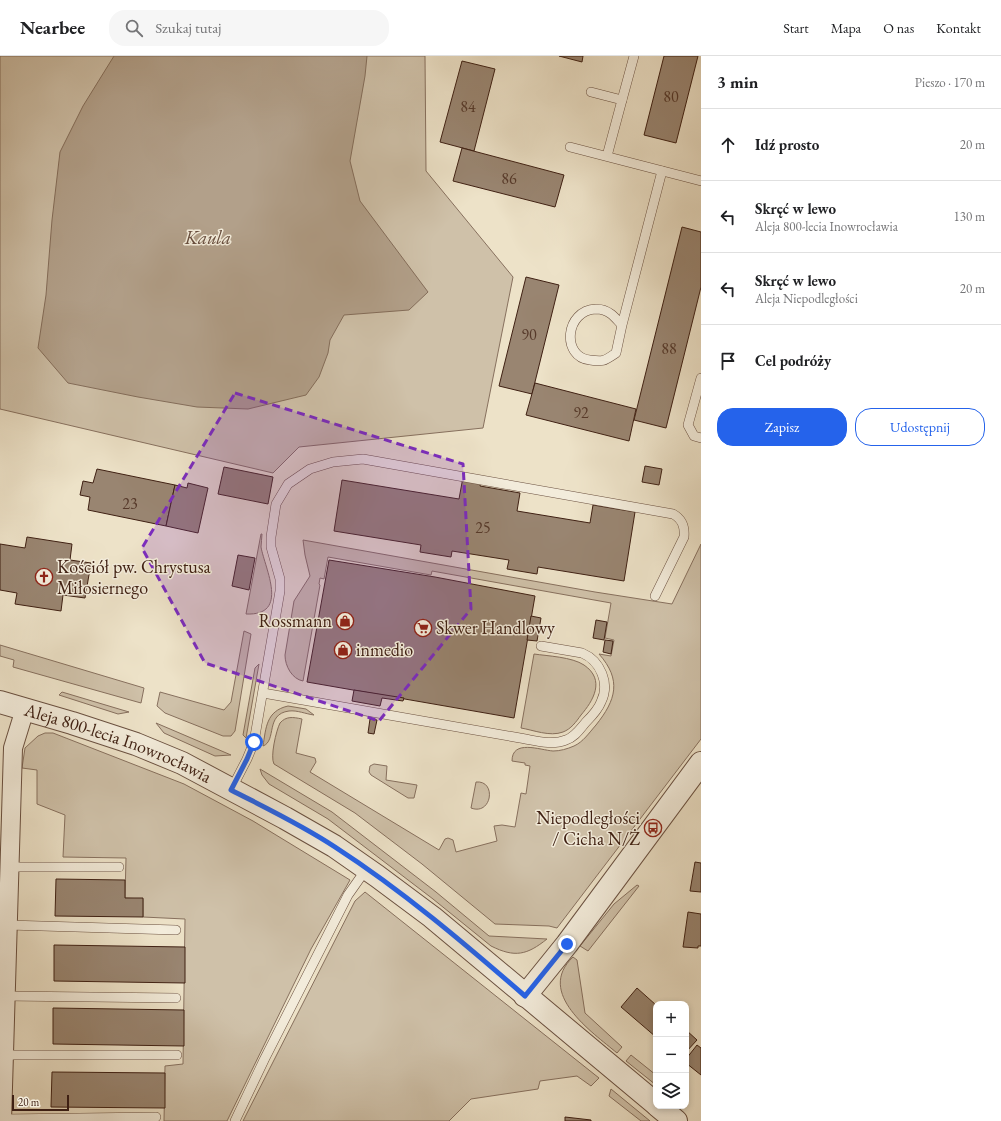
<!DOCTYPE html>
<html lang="pl">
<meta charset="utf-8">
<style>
body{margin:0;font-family:"EB Garamond",serif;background:#f6f6f6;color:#202124}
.controls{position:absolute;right:12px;bottom:12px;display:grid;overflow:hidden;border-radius:8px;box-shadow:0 2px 6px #0003}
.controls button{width:36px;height:36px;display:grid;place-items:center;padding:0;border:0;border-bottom:1px solid #e0e0e0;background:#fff;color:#202124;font:20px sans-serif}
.scale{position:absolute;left:12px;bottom:10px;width:57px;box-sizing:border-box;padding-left:4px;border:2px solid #3f2013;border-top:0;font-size:11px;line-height:14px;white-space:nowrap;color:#3f2013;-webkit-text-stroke:3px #f3ecdb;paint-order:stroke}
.stop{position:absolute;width:12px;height:12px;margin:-9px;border:3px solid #2563eb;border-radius:50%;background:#fff}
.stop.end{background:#2563eb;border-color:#fff;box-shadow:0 1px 4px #0008}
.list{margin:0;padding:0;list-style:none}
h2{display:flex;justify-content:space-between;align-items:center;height:52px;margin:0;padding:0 16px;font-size:17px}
h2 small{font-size:13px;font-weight:400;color:#757577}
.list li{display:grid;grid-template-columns:26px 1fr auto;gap:12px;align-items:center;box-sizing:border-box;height:72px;padding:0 16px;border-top:1px solid #e0e0e0}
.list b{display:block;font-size:15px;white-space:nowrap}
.list p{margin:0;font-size:13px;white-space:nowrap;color:#757577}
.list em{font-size:13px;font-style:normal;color:#757577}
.actions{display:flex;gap:8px;padding:12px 16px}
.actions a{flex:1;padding:9px 0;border:1px solid #2563eb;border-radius:16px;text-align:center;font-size:14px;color:#2563eb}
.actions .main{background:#2563eb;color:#fff}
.icon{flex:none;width:22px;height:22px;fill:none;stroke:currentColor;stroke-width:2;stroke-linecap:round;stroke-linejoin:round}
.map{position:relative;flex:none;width:701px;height:1065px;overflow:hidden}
header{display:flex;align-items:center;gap:24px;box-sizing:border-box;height:56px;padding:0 20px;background:#fff;border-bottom:1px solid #e0e0e0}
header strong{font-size:19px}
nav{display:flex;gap:22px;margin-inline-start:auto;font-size:14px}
.search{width:280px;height:36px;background:#f6f6f6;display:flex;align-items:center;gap:10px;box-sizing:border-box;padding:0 14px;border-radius:16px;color:#757577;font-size:15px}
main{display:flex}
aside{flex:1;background:#fff}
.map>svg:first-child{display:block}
.green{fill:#cfc1a9;stroke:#87705e}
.water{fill:#b2a08a;stroke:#846d5a}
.building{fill:#998571;stroke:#3f2013}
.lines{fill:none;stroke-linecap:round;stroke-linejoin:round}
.service-casing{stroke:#6a5040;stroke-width:10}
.minor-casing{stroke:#6a5040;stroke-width:20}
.tertiary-casing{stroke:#6a5040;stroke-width:24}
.service{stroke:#f3ecdb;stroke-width:9}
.minor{stroke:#f3ecdb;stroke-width:18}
.tertiary{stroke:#f3ecdb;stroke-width:22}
.route{stroke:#2563eb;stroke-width:5}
.marked{fill:#7b2cbf;fill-opacity:0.2;stroke:#7b2cbf;stroke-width:3;stroke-dasharray:8 5;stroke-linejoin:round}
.labels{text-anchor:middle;stroke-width:3;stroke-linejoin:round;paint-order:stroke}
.number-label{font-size:16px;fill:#56392a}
.poi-label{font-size:18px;fill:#3f2013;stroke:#f3ecdb;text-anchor:start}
.street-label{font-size:18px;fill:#3f2013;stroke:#f3ecdb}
.water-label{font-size:19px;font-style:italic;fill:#674d3d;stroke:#f3ecdb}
</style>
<header>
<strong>Nearbee</strong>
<div class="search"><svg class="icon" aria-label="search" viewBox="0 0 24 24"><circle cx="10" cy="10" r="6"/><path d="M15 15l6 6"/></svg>Szukaj tutaj</div>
<nav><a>Start</a><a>Mapa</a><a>O nas</a><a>Kontakt</a></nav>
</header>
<main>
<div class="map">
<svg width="701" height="1065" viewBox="0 0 701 1065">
<rect width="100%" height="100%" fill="#ede2c8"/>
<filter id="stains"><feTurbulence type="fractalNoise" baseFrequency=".005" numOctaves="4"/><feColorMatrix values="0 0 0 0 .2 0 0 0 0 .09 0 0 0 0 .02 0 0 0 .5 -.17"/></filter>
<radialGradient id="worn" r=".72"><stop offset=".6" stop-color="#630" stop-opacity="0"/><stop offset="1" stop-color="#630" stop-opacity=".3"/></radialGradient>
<g class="green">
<path d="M 0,0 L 425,0 L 426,115 L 513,221 L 483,372 L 299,391 L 273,417 L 0,353 Z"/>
<path d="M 261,478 L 262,478 C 262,482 261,487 261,491 C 265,513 290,560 246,558 Z"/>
<path d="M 303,484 L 595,536 L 672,548 L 701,488 L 701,683 L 557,872 L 549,870 L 495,868 L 422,808 L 355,757 L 274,708 C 270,701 276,675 280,667 C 286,660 293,661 302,663 L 296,697 L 315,702 L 316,706 L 310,716 L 439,794 L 445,783 L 448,782 L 453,784 L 456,796 L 497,785 L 494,770 L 502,769 L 515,771 L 521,737 L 526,738 L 530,710 L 525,709 L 525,707 L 512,705 C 512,683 540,694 553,695 C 560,695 567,693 574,690 C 583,686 589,677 596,669 C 616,644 622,624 599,598 L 611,600 L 614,584 L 605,582 L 611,547 L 432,515 L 431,519 L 328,501 L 324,523 L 320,522 L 319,528 L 320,529 L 303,625 C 292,623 285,610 285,599 L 294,545 L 310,520 L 305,499 Z"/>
<path d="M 244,575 L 251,578 L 235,675 L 231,680 L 223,680 L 165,657 L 157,650 L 160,636 L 224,654 L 231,646 Z"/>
<path d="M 0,589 L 144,632 L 141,647 L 13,611 L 14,604 L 0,600 Z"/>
<path d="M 534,598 C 548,600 572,601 584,609 C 606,624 593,645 581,659 C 576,666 571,673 563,676 C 550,681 533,674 521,672 Z"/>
<path d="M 259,608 L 246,682 L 243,679 L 255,612 Z"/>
<path d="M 62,636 L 129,656 L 118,658 L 59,639 Z"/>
<path d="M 288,650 L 306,653 L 314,659 C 306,658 297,654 289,655 C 265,658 277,685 263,690 C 266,672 266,655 288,650 Z"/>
<path d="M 156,667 L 231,699 L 215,700 L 164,677 Z"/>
<path d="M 45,677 L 53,677 L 184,728 L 253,765 L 350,824 L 311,893 L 227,1065 L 164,1065 L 165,1010 L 183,1008 L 185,863 L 143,861 L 143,843 L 125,842 L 126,802 L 63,801 L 65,759 L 37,748 L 37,714 L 22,712 L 25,692 L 38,680 Z"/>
<path d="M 374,708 L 387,710 L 386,724 L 417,729 L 414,742 L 408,742 L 371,719 L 369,716 L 370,710 Z"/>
<path d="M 260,713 L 332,756 L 436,836 L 489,880 L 547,883 C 527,899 515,902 491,890 L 433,843 L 328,763 L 269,728 L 262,719 Z"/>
<path d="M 476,726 C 497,724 492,760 471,752 Z"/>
<path d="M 637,829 L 639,830 L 588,895 L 580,890 L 614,848 Z"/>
<path d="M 365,836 L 599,1022 L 591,1030 L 577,1020 L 540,1025 L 538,1033 L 471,1043 L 449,1065 L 243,1065 L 355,845 Z"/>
<path d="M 573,901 L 577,904 L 585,957 L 622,991 L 617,997 C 592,976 535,937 573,901 Z"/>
<path d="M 631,999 L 656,1019 L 656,1029 L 626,1005 Z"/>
<path d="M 611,1033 L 650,1065 L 641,1065 L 609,1040 Z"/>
</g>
<path class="water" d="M 114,0 L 367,0 L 365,20 L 350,105 L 360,145 L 428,236 L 409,254 L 344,259 L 330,284 L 328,297 L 319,321 L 306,339 L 248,353 L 197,351 L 138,341 L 68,327 L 38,292 L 46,239 L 52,164 L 60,96 L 83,50 Z"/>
<g class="building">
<path d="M 559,0 L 583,0 L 582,6 Z"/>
<path d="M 664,0 L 698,0 L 676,87 L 644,79 Z"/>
<path d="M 462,5 L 495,13 L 474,95 L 440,86 Z"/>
<path d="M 462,92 L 564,119 L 555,151 L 453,125 Z"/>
<path d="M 682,171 L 701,176 L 701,231 L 666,372 L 634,364 Z"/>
<path d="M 526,221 L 559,229 L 532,338 L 499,330 Z"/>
<path d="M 535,327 L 636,353 L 629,385 L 526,359 Z"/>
<path d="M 645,410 L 662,413 L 659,429 L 642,426 Z"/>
<path d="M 224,411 L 273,421 L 268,448 L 218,438 Z"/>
<path d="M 97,413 L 175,429 L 166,470 L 88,454 L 90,441 L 80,439 L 83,425 L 93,427 Z"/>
<path d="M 463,421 L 481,424 L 480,430 L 520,437 L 517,455 L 590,467 L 593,449 L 635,456 L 624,525 L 538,511 L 537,518 L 507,513 L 509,504 L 452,495 L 451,501 L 420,496 L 421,489 L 334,475 L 342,424 L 459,443 Z"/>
<path d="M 188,427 L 208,432 L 198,477 L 166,470 L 175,429 L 187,432 Z"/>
<path d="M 27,481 L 72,488 L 70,504 L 91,507 L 85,542 L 63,539 L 61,555 L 15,548 L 17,537 L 0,534 L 0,488 L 25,492 Z"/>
<path d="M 238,499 L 255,502 L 249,534 L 232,530 Z"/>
<path d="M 329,504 L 435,521 L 535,540 L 514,662 L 307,626 Z"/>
<path d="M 531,560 L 541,562 L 537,585 L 527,584 Z"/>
<path d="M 596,564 L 607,566 L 604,584 L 593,582 Z"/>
<path d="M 605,584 L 613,585 L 611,598 L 603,596 Z"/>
<path d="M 354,634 L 404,642 L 403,645 L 382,642 L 380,650 L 352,645 Z"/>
<path d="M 370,663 L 377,664 L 374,678 L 368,677 Z"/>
<path d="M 695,806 L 701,807 L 701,836 L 690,835 Z"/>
<path d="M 56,823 L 125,824 L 125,842 L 143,842 L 143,861 L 55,860 Z"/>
<path d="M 688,856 L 701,858 L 701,890 L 698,890 L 698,892 L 683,891 Z"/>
<path d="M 54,889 L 185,891 L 185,927 L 54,925 Z"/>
<path d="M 637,932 L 656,949 L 656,981 L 621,951 Z"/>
<path d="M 53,952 L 184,954 L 184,990 L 53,988 Z"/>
<path d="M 686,974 L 697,984 L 686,996 Z"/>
<path d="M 697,989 L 701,992 L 701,1019 L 686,1007 L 686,1003 Z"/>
<path d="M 52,1016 L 165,1017 L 165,1052 L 51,1051 Z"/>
<path d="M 565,1061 L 591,1064 L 591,1065 L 565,1065 Z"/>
</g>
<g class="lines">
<defs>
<g id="service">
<path d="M 591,36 L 622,44 L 607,100"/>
<path d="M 622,44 L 634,0"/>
<path d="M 570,91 L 701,125"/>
<path d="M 622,269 C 618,265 615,261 611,258 C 607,255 601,253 596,253 C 565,254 561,301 590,304 C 604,306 604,305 616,297 L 622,269 L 662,115"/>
<path d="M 701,322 L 688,369 L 694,380 L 701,382"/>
<path d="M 263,637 L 520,682 C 534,684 551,690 566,684 C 575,681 580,673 586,666 C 592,660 598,654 601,646 C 610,628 601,605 582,597 L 541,590"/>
<path d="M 231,734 L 247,703 L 254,686 L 280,535 L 280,523 L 271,491 L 271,481 L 276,448 L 288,428 L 310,413 L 333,406 L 363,403 L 673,458 C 682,463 685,470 684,481 L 655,540"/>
<path d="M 10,811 L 119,811"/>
<path d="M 8,869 L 176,874"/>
<path d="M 6,940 L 176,942"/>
<path d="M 4,999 L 177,999"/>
<path d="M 2,1063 L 156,1061"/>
<path d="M 235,1065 L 264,1004 L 348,839 L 367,812"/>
</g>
<path id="minor" d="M 2,1065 L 13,692 L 25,653"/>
<g id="tertiary">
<path id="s1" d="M 0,646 L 72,667 L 136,688 L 182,707 L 285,762 L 334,790 L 377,820 L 432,861 L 656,1048"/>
<path d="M 525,940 L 567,888 L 701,707"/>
<path d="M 658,1050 L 676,1065"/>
</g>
</defs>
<use href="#service" class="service-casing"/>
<use href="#minor" class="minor-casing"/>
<use href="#tertiary" class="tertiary-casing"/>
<use href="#service" class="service"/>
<use href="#minor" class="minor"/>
<use href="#tertiary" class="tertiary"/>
</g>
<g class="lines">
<path class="route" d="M 254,686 L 247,703 L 231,734 C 266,752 302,769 335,791 C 403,835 464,887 525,940 L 567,888"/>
</g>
<path class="marked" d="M 235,337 L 463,408 L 471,553 L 379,665 L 205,607 L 142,492 Z"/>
<defs>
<symbol id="church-ring" viewBox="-11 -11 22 22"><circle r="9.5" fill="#f3ecdb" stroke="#8f2418" stroke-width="1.5"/><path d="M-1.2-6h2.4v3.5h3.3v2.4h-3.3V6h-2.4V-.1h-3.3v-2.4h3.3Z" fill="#8f2418"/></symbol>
<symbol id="shop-ring" viewBox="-11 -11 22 22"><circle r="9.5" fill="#f3ecdb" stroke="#8f2418" stroke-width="1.5"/><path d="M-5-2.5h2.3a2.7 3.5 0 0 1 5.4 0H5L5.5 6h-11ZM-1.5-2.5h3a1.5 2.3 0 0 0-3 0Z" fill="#8f2418"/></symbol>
<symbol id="supermarket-ring" viewBox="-11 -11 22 22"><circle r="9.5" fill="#f3ecdb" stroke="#8f2418" stroke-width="1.5"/><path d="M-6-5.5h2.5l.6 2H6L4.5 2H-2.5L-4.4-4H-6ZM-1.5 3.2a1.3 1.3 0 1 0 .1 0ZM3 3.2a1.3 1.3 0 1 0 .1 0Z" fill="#8f2418"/></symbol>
<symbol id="bus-ring" viewBox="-11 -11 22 22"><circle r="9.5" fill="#f3ecdb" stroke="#8f2418" stroke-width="1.5"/><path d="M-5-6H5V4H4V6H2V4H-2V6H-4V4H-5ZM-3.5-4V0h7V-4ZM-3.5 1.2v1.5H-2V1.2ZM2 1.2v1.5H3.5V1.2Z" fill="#8f2418"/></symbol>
</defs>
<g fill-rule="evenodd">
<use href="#church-ring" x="34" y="511" width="20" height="20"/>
<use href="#shop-ring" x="335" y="555" width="20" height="20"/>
<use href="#supermarket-ring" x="413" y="562" width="20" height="20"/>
<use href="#shop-ring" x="333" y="584" width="20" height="20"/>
<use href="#bus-ring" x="643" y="762" width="20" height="20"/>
</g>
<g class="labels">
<g class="number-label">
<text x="671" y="46">80</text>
<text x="468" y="56">84</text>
<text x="509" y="128">86</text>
<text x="529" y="284">90</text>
<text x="669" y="298">88</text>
<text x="581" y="362">92</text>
<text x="130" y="453">23</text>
<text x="483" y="477">25</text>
</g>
<g class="poi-label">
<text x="57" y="517">Kościół pw. Chrystusa<tspan x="57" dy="21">Miłosiernego</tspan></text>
<text x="332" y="571" text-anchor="end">Rossmann</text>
<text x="436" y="578">Skwer Handlowy</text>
<text x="356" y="600">inmedio</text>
<text x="640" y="768" text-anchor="end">Niepodległości<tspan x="640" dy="21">/ Cicha N/Ż</tspan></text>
</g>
<g class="street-label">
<text dy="6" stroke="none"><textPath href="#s1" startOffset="125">Aleja 800-lecia Inowrocławia</textPath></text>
</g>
<g class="water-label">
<text x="208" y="188">Kaula</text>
</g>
</g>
<rect width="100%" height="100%" filter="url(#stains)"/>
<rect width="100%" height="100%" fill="url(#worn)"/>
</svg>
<div class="controls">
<button>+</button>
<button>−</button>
<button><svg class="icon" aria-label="layers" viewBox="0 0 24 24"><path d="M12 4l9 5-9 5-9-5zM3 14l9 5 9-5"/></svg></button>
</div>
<div class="scale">20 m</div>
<div class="stop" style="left:254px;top:686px"></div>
<div class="stop end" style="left:567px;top:888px"></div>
</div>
<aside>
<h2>3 min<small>Pieszo · 170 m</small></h2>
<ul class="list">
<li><svg class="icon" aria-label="ahead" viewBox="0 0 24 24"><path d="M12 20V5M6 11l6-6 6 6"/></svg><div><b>Idź prosto</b></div><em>20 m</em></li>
<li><svg class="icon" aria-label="left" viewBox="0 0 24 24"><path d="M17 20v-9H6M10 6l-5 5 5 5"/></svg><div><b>Skręć w lewo</b><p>Aleja 800-lecia Inowrocławia</p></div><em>130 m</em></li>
<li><svg class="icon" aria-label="left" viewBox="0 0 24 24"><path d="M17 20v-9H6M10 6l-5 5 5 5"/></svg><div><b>Skręć w lewo</b><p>Aleja Niepodległości</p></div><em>20 m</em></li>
<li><svg class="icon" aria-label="arrive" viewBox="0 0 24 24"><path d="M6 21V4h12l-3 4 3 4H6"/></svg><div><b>Cel podróży</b></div></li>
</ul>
<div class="actions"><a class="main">Zapisz</a><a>Udostępnij</a></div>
</aside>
</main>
